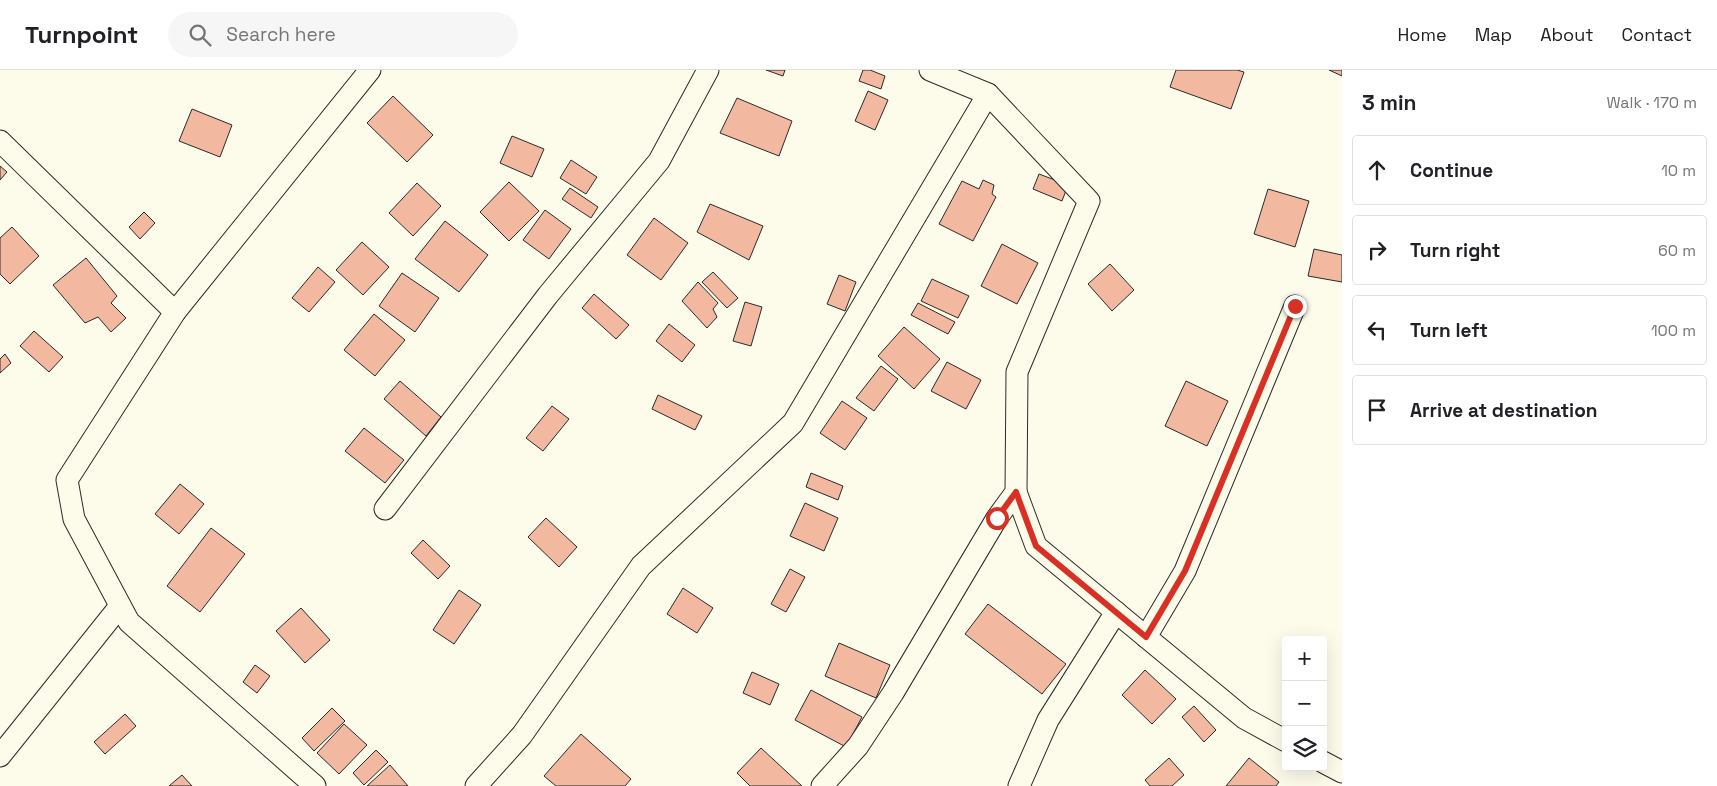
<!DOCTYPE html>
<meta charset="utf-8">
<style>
body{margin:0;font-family:"Space Grotesk",sans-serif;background:#f6f6f6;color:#202124}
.controls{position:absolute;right:15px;bottom:15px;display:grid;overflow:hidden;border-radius:5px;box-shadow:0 5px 20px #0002}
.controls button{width:45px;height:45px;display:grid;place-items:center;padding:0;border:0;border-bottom:1px solid #e0e0e0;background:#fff;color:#202124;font:25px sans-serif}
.stop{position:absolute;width:15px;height:15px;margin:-11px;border:4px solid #d93025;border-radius:50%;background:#fff}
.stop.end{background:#d93025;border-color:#fff;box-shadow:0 1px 5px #0008}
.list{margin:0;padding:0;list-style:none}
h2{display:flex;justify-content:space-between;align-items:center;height:65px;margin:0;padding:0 20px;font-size:21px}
h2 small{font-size:16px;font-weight:400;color:#757577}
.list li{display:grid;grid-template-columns:32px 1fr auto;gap:15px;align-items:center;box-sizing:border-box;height:70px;margin:0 10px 10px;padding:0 10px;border:1px solid #e0e0e0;border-radius:5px}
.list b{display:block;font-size:19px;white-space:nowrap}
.list em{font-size:16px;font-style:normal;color:#757577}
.icon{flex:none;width:28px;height:28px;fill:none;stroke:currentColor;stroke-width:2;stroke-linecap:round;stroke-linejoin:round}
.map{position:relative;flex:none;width:1342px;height:716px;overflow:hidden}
header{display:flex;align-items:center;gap:30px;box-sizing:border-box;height:70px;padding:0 25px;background:#fff;border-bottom:1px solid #e0e0e0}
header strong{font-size:24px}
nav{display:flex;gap:28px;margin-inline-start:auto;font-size:18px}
.search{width:350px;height:45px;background:#f6f6f6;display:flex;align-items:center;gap:12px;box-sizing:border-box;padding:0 18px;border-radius:28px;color:#757577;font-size:19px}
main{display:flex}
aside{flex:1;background:#fff}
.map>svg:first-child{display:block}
.building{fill:#f2b8a0;stroke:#2b2b2b}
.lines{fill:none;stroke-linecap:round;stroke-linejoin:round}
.street-casing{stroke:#2b2b2b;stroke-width:23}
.street{stroke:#fdfbea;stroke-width:21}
.route{stroke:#d93025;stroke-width:6}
</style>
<header>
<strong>Turnpoint</strong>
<div class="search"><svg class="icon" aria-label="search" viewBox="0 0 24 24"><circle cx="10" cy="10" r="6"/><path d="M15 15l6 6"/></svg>Search here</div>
<nav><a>Home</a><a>Map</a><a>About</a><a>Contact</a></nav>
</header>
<main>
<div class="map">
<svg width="1342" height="716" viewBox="0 0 1342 716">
<rect width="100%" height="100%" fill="#fdfbea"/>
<g class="building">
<path d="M 766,0 L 785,0 L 783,6 Z"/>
<path d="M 863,0 L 870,0 L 885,6 L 881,19 L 859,11 Z"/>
<path d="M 1176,0 L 1237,0 L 1244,2 L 1231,39 L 1170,17 Z"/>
<path d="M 1329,0 L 1342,0 L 1342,6 Z"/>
<path d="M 868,21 L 888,30 L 875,60 L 855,51 Z"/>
<path d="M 393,26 L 433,65 L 407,92 L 367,53 Z"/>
<path d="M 737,28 L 792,51 L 779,86 L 720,63 Z"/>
<path d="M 192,39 L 232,55 L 220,87 L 179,71 Z"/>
<path d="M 512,66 L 544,79 L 532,107 L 500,93 Z"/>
<path d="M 571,90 L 597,107 L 586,124 L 560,108 Z"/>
<path d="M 0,96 L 7,102 L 0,110 Z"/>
<path d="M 1039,104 L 1068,115 L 1062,131 L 1033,119 Z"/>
<path d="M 983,110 L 994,115 L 992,124 L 996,127 L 973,171 L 939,154 L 962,111 L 979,119 Z"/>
<path d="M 509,112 L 539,141 L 509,171 L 480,142 Z"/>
<path d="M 417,113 L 441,136 L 413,166 L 389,143 Z"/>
<path d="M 570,118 L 598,137 L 591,148 L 562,129 Z"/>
<path d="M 1268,119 L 1309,131 L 1295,177 L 1254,164 Z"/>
<path d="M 710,134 L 763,156 L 749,190 L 697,162 Z"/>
<path d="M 545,140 L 571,159 L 549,189 L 523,170 Z"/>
<path d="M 144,142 L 155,153 L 140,169 L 129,157 Z"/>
<path d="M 654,148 L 688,173 L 661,210 L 627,185 Z"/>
<path d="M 445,151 L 488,185 L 459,222 L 415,189 Z"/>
<path d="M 12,157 L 39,186 L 10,214 L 0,204 L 0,168 Z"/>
<path d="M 362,172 L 389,197 L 363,225 L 336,200 Z"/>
<path d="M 1002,174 L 1038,193 L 1017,234 L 981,216 Z"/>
<path d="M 1314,179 L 1342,185 L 1342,212 L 1308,206 Z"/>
<path d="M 86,188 L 117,226 L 111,233 L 126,248 L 111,262 L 98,247 L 85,253 L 53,215 Z"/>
<path d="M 1110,194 L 1134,220 L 1112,241 L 1088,214 Z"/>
<path d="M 318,197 L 335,212 L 309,242 L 292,228 Z"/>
<path d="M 713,202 L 738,228 L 727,238 L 702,212 Z"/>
<path d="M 402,203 L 439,228 L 415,262 L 379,236 Z"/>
<path d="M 839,205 L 856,212 L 845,241 L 827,234 Z"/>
<path d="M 932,209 L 969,226 L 958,248 L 921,231 Z"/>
<path d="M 698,212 L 718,233 L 713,239 L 717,247 L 707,258 L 682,231 Z"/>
<path d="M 594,224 L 629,255 L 616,269 L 582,238 Z"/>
<path d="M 745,232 L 762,237 L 751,276 L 733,271 Z"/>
<path d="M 918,233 L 955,252 L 948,264 L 911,245 Z"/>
<path d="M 374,244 L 405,270 L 375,306 L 344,280 Z"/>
<path d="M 669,254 L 695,275 L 682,292 L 656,271 Z"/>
<path d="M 904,257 L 940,289 L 914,319 L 878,286 Z"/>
<path d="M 34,261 L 63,287 L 49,302 L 20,276 Z"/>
<path d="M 5,284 L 11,293 L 0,303 L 0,289 Z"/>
<path d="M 947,292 L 981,310 L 966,339 L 931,321 Z"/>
<path d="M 881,296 L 898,309 L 874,341 L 856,328 Z"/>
<path d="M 400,311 L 441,347 L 426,366 L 384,329 Z"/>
<path d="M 1186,311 L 1228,331 L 1207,376 L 1165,356 Z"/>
<path d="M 658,325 L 702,346 L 695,360 L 652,339 Z"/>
<path d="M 842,331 L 867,348 L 845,380 L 820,363 Z"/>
<path d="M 552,336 L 569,349 L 543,381 L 526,368 Z"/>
<path d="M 364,358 L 404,390 L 385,413 L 345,381 Z"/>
<path d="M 811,403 L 843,416 L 838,430 L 806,417 Z"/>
<path d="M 180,414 L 204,434 L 179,464 L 155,444 Z"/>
<path d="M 805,433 L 838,448 L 824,481 L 790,466 Z"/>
<path d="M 546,448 L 577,477 L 559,497 L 528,467 Z"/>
<path d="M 211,458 L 245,484 L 200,542 L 167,516 Z"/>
<path d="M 423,470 L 450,496 L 438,509 L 411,483 Z"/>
<path d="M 790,499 L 805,507 L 786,542 L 771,534 Z"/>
<path d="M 683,518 L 713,538 L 697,563 L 667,544 Z"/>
<path d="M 459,520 L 481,535 L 454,574 L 433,560 Z"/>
<path d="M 988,534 L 1066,594 L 1042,624 L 965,564 Z"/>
<path d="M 301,538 L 330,570 L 305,593 L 276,561 Z"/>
<path d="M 839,573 L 890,595 L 876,628 L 825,606 Z"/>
<path d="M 255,595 L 270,606 L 257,623 L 243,612 Z"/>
<path d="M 1145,600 L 1176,629 L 1152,654 L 1122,625 Z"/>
<path d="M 752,602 L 779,614 L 770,635 L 743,623 Z"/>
<path d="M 811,620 L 862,647 L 846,677 L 795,650 Z"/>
<path d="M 1194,636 L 1216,660 L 1204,672 L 1182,647 Z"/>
<path d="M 332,638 L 345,651 L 314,681 L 302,668 Z"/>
<path d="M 125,644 L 136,656 L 105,684 L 94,672 Z"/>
<path d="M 344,654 L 367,675 L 339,704 L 317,683 Z"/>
<path d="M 581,664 L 631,709 L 625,716 L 556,716 L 544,706 Z"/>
<path d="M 761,678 L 802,716 L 750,716 L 737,703 Z"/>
<path d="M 376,680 L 388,692 L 364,715 L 353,703 Z"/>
<path d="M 1169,688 L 1184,705 L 1172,716 L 1150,716 L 1145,710 Z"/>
<path d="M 1249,688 L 1279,712 L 1276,716 L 1226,716 Z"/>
<path d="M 390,695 L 408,716 L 367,716 Z"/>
<path d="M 182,705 L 192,716 L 169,716 Z"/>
</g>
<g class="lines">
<defs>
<g id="street">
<path d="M 0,71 L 175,242"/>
<path d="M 1016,422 L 1036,476 L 1244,648 L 1286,671"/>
<path d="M 385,439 L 548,225 L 659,91 L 708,0"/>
<path d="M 1146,567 L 1185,501 L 1295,236"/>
<path d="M 0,686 L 120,536"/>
<path d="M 1323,692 L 1342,702"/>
<path d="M 315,716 L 129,552 L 74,449 L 67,410 L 175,242 L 370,0"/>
<path d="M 476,716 L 522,665 L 641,496 L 793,353 L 988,24 L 930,0"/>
<path d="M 822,716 L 858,676 L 893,623 L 997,448 L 1016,422 L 1017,302 L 1089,131 L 988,24"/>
<path d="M 1019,716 L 1048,650 L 1116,542"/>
</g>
</defs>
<use href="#street" class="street-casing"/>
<use href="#street" class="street"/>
</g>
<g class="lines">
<path class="route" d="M 997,448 L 1016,422 L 1036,476 L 1146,567 L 1185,501 L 1295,236"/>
</g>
</svg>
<div class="controls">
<button>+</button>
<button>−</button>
<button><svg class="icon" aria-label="layers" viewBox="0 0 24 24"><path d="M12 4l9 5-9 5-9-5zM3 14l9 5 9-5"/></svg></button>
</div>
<div class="stop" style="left:997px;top:448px"></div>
<div class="stop end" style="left:1295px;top:236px"></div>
</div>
<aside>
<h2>3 min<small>Walk · 170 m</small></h2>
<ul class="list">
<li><svg class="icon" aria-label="ahead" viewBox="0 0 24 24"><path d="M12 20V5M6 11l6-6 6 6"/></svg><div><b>Continue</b></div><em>10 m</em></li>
<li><svg class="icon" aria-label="right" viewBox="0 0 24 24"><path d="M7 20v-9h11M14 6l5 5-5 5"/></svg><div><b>Turn right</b></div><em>60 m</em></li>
<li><svg class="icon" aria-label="left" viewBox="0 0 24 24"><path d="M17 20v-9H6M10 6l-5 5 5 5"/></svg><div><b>Turn left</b></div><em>100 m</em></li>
<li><svg class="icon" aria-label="arrive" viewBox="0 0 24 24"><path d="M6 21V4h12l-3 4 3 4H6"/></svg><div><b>Arrive at destination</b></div></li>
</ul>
</aside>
</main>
